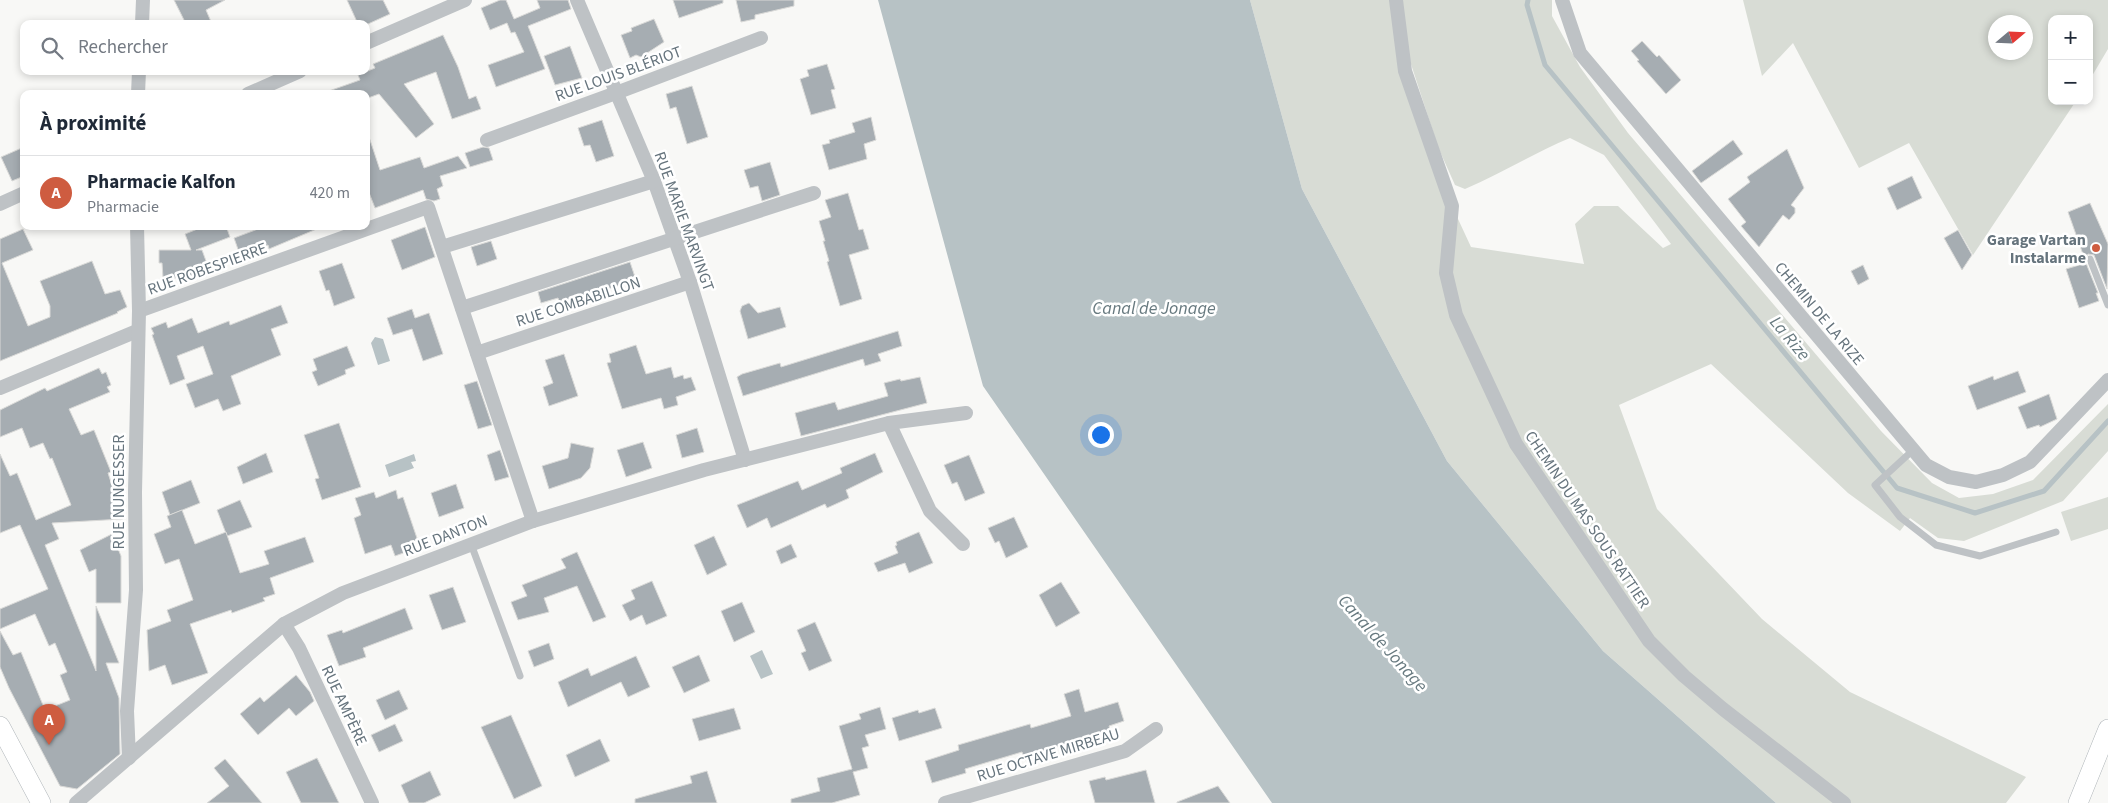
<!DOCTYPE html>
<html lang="fr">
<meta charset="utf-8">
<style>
body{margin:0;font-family:"Source Sans 3",sans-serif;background:#f6f6f7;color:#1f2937}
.controls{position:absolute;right:15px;top:15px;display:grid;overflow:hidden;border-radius:10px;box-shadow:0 2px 8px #0003}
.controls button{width:45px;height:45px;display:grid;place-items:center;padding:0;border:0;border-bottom:1px solid #e0e1e3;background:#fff;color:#1f2937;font:25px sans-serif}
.compass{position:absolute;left:1988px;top:15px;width:45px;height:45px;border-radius:50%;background:#fff;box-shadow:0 2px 8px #0003;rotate:71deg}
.you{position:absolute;left:1100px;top:434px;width:18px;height:18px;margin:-12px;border:4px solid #fff;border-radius:50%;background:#1a73e8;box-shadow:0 0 0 8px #1a73e833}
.badge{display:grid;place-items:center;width:32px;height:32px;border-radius:50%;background:#ce5c40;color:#fff;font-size:16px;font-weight:700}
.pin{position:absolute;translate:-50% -41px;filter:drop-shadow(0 1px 2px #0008)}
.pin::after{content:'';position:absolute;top:26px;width:18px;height:15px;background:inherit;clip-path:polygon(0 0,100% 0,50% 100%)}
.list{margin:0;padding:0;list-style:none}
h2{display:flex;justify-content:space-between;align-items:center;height:65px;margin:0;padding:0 20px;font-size:21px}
h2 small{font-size:16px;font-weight:400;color:#747a83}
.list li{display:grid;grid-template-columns:32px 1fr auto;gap:15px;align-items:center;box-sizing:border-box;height:75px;padding:0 20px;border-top:1px solid #e0e1e3}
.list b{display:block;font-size:19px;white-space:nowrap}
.list p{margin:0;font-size:16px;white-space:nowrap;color:#747a83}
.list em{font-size:16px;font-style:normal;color:#747a83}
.icon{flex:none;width:28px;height:28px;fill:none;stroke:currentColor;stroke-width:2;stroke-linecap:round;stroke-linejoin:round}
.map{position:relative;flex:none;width:2108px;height:803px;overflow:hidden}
.search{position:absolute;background:#fff;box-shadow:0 2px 8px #0003;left:20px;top:20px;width:350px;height:55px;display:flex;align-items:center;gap:12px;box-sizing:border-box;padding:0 18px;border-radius:10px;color:#747a83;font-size:19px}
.panel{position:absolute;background:#fff;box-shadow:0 2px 8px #0003;left:20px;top:90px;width:350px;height:140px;border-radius:10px}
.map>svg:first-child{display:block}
.green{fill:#d8dcd5;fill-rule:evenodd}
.water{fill:#b7c2c5}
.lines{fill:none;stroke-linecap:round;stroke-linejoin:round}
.stream{stroke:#b7c2c5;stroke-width:5}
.building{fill:#a6adb2;stroke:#dadad8}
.secondary-casing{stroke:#b0b6ba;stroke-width:20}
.lane{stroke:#bec2c5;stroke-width:7}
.street{stroke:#bec2c5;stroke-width:14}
.secondary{stroke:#fff;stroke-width:19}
.poi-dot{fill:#ce5c40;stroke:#fff;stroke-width:2}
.labels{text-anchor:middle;stroke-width:5;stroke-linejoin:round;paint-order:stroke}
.street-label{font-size:16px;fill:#66747d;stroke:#fff}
.poi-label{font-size:16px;font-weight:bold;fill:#66747d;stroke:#fff;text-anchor:end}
.water-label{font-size:18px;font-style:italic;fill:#67797f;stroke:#fff}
</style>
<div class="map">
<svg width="2108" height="803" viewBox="0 0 2108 803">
<rect width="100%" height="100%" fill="#f8f8f6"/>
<g class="green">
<path d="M 1250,0 L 1396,0 L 1405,71 L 1452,206 L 1471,247 L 1584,264 L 1575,224 L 1594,206 L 1618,206 L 1663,248 L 1671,244 L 1604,155 L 1570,138 C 1534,153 1501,174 1465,189 L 1455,185 L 1438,147 L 1410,61 L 1402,0 L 1552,0 L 1552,16 L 1580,67 L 1628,133 L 1881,431 L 1932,483 L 1959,498 L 1993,494 L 2033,480 L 2108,404 L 2108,451 L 2063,501 L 1964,541 L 1938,538 L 1910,518 L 1900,531 L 1848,493 L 1711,364 L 1619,405 L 1657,509 L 1762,619 L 1850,692 L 2026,777 L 2006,803 L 1776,803 L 1603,651 L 1447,461 L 1302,189 Z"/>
<path d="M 1743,0 L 2108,0 L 2108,49 L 2089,81 L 2089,19 L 2052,19 L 2052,101 L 2076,101 L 1973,255 L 1909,143 L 1859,168 L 1793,43 L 1762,76 ZM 1996,22 L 2026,22 L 2026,52 L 1996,52 Z"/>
<path d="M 2108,497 L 2108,529 L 2071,541 L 2061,512 Z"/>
</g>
<g class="water">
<path d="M 878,0 L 1250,0 L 1302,189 L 1447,461 L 1603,651 L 1776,803 L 1272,803 L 983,386 Z"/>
<path d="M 375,337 L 383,339 L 390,361 L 378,365 L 371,343 Z"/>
<path d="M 414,454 L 416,461 L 411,462 L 414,468 L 389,477 L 385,465 Z"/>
<path d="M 762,650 L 773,674 L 761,679 L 750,656 Z"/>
</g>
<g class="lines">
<path class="stream" d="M 1528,0 L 1527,5 L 1545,65 L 1897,488 L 1975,513 L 2044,491 L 2108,421"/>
</g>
<g class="building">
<path d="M 174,0 L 225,0 L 206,10 L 212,24 L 186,24 Z"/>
<path d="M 347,0 L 383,0 L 390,14 L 368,24 L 358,24 Z"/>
<path d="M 500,0 L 506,0 L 514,19 L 540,8 L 537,0 L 568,0 L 571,9 L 528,26 L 545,69 L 496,87 L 488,65 L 524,52 L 515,32 L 511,33 L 507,23 L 490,30 L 481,8 Z"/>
<path d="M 673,0 L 723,0 L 723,3 L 679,18 Z"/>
<path d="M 736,0 L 794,0 L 794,6 L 755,15 L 755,19 L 741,22 Z"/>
<path d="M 654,19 L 664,42 L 641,57 L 636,55 L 630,58 L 621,35 L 632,31 L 631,28 Z"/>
<path d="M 443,35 L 458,67 L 469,99 L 476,96 L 481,109 L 452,119 L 436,72 L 404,84 L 434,124 L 416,138 L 379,94 L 368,98 L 366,94 L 326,94 L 326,92 L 360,80 L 358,75 L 375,68 L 373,64 Z"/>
<path d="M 1642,41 L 1657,57 L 1659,55 L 1681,80 L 1666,94 L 1637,61 L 1639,60 L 1631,51 Z"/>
<path d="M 570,46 L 582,78 L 555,85 L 544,56 Z"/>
<path d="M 827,64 L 835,89 L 831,90 L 836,108 L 811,115 L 800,79 L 809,76 L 807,70 Z"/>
<path d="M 692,86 L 708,137 L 687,144 L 676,107 L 670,109 L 666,94 Z"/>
<path d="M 871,117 L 876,140 L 864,144 L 867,159 L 829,170 L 822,145 L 830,143 L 829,140 L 855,132 L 852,123 Z"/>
<path d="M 602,120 L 614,156 L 596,162 L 590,145 L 584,146 L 578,128 Z"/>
<path d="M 366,137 L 369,137 L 380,170 L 420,157 L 424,168 L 458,156 L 467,168 L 440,176 L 443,186 L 437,189 L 440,199 L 434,201 L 426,199 L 423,190 L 375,208 L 366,185 Z"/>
<path d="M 1733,140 L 1743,154 L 1701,183 L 1692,171 Z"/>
<path d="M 24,147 L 24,176 L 12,181 L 1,157 Z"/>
<path d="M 483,147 L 489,148 L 493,160 L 470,167 L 465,153 Z"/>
<path d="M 1787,149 L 1804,188 L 1791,205 L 1795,208 L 1795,213 L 1789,220 L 1783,215 L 1759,247 L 1741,226 L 1746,222 L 1728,199 L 1750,182 L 1747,177 Z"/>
<path d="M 770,162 L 780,195 L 762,201 L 758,186 L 750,188 L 744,170 Z"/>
<path d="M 1912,176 L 1922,198 L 1897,210 L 1887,188 Z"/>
<path d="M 848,193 L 859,230 L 863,229 L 869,249 L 849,255 L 862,299 L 840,306 L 827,262 L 829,261 L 823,241 L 825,241 L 819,221 L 831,217 L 825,200 Z"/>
<path d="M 2090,203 L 2108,244 L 2107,289 L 2094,255 L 2088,254 L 2085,260 L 2068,212 Z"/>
<path d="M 205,226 L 226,226 L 230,237 L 196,250 L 202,250 L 209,269 L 184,278 L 163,278 L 162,263 L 159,263 L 159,250 L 191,250 L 185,234 Z"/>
<path d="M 266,226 L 319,226 L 319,228 L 269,249 L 268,245 L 240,255 L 234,238 Z"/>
<path d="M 425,227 L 435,257 L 402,270 L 391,240 Z"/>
<path d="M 23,229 L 33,250 L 2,263 L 28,326 L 50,317 L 50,306 L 40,281 L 92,261 L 105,294 L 120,290 L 127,307 L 117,312 L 118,313 L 0,361 L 0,239 Z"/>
<path d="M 1958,230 L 1972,255 L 1962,270 L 1944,238 Z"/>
<path d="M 491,241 L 497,259 L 477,266 L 471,247 Z"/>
<path d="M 630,262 L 636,280 L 560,304 L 558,298 L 541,303 L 538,292 Z"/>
<path d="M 342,263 L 355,298 L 334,306 L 329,290 L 326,291 L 319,271 Z"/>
<path d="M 2086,263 L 2098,293 L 2096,293 L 2099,301 L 2079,308 L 2066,269 Z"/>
<path d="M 1863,265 L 1869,279 L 1858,285 L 1851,271 Z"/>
<path d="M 749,303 L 758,313 L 780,307 L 786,327 L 748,339 L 740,311 L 742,306 Z"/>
<path d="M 281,305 L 288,323 L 271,329 L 281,355 L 231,376 L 241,404 L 223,411 L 218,399 L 195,408 L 186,384 L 213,374 L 203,346 L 177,356 L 185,379 L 170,385 L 152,335 L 154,334 L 151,328 L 166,322 L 168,328 L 192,318 L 198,333 L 229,321 L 230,325 Z"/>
<path d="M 412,309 L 415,318 L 429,313 L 443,354 L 423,361 L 412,329 L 393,335 L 387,318 Z"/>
<path d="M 898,331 L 902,346 L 878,354 L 881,361 L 865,366 L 863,359 L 743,396 L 737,377 L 742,374 L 780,363 L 781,367 Z"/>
<path d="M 636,345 L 646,374 L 671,367 L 674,378 L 683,375 L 684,379 L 691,377 L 696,390 L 676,397 L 678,405 L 664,409 L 661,398 L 622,409 L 607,363 L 611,362 L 609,354 Z"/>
<path d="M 347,346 L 355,366 L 345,370 L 346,374 L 318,386 L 312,372 L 317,370 L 313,359 Z"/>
<path d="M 564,354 L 578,396 L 549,406 L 543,387 L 553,383 L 545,360 Z"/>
<path d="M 99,368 L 102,374 L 106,372 L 111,385 L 107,387 L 110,392 L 69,409 L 81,435 L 94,430 L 111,472 L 108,473 L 123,519 L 52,523 L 59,539 L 45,545 L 96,671 L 96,606 L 119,663 L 106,663 L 119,698 L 120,754 L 77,789 L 60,786 L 9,688 L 0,667 L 0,631 L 13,655 L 21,652 L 45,710 L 70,700 L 60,675 L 67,672 L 55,643 L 49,646 L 35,614 L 0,629 L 0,609 L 48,589 L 20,525 L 0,533 L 0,454 L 10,476 L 17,473 L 36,520 L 71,505 L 52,458 L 50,459 L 43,443 L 30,448 L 22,428 L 0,437 L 0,410 L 45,388 L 47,391 Z"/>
<path d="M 2018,371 L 2026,392 L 1977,410 L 1968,386 L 1993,376 L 1994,380 Z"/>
<path d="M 920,377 L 927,403 L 801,436 L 795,413 L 835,402 L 838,410 L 888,396 L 884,383 L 900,379 L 901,381 Z"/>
<path d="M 477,381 L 492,425 L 478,429 L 464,385 Z"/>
<path d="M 2049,394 L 2057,419 L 2040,427 L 2039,425 L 2027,429 L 2018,407 Z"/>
<path d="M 339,423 L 361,487 L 322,500 L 315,479 L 319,478 L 304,435 Z"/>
<path d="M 697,428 L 704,452 L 682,458 L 676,435 Z"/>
<path d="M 643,442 L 652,468 L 626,477 L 617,450 Z"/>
<path d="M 571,443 L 594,448 L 590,468 L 581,478 L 549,489 L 542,466 L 568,458 Z"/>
<path d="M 500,450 L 509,477 L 495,481 L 487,455 Z"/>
<path d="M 266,453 L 273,472 L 243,484 L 237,467 Z"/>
<path d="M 875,453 L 883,472 L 846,490 L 849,498 L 827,508 L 825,504 L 771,528 L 767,518 L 747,528 L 737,505 L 798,481 L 802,490 L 842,473 L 840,468 Z"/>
<path d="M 969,455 L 985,493 L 965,501 L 957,482 L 952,484 L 944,465 Z"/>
<path d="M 191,480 L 200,503 L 170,515 L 162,492 Z"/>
<path d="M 456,484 L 464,508 L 439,517 L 431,493 Z"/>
<path d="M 396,490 L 398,499 L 403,497 L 420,547 L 395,556 L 391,545 L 365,554 L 354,518 L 361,515 L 355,498 L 374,492 L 376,498 Z"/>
<path d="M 240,500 L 252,527 L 227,536 L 217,510 Z"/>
<path d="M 182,510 L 195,544 L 226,532 L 240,573 L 269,564 L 264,551 L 305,537 L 314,562 L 270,578 L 275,594 L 263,598 L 265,601 L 232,613 L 231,610 L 190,624 L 208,673 L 172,685 L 165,665 L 149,671 L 147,630 L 171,621 L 167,610 L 193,600 L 179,559 L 165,564 L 154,534 L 171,527 L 167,516 Z"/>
<path d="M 1014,517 L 1028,547 L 1006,558 L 999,541 L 995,543 L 988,528 Z"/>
<path d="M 919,532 L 933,563 L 909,573 L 905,563 L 878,572 L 874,563 L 898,553 L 895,546 L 897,545 L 896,542 Z"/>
<path d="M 112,534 L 121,556 L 121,603 L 96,603 L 96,569 L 89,572 L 80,550 Z"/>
<path d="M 714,536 L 727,565 L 707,575 L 694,545 Z"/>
<path d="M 791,544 L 797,557 L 781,564 L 776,551 Z"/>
<path d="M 577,552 L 606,617 L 593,622 L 577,586 L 544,598 L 549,612 L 518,620 L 511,602 L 527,596 L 522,585 L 566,568 L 561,559 Z"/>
<path d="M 652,581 L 667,616 L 646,625 L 642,615 L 630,621 L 622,605 L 635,599 L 631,590 Z"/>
<path d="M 1061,582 L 1080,613 L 1056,627 L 1039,595 Z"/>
<path d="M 453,587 L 466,622 L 442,630 L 429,595 Z"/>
<path d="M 742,602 L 755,632 L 734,642 L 721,611 Z"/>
<path d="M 405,608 L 413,629 L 363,648 L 366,657 L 339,666 L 327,635 L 342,630 L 343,633 Z"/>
<path d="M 815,622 L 832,661 L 809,671 L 801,653 L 806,651 L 797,630 Z"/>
<path d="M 549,643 L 554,659 L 534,667 L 528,651 Z"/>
<path d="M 699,655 L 710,681 L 684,693 L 672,667 Z"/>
<path d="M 636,656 L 650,687 L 628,697 L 621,682 L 568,707 L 558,682 L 588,668 L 591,676 Z"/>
<path d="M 296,675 L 310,692 L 314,701 L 296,716 L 289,708 L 258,735 L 240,714 L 260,697 L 264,702 Z"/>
<path d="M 1079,689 L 1085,712 L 1118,702 L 1124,721 L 1109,726 L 1110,730 L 1044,751 L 1035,757 L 1025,760 L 1022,752 L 965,769 L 966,773 L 932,783 L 925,761 L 959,750 L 958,745 L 1030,724 L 1031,728 L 1071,716 L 1064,694 Z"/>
<path d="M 399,690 L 408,709 L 385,720 L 376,700 Z"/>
<path d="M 880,707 L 886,729 L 865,735 L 869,746 L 862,748 L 868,768 L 853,772 L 860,795 L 832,803 L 791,803 L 791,799 L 820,791 L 817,778 L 852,769 L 839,726 L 861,719 L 859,714 Z"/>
<path d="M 734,708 L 741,729 L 699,741 L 692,719 Z"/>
<path d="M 935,708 L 942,728 L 899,741 L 892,718 L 918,710 L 919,713 Z"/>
<path d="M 511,715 L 542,786 L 514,799 L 481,727 Z"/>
<path d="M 395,724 L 403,741 L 379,752 L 371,735 Z"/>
<path d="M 600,739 L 610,761 L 575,777 L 566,755 Z"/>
<path d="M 317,758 L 339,803 L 301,803 L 286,772 Z"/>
<path d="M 225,759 L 262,803 L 207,803 L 229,786 L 214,768 Z"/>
<path d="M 1146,770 L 1155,803 L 1095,803 L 1089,781 L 1105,777 L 1106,780 Z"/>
<path d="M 430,771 L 441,795 L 424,803 L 409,803 L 401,785 Z"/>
<path d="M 707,771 L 717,803 L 635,803 L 635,799 L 692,783 L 690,776 Z"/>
<path d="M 1218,786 L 1230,803 L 1177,803 L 1177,802 Z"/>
</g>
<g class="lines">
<defs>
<g id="secondary">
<path d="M 0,726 L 41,803"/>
<path d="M 2078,803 L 2108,729"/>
</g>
</defs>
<use href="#secondary" class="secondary-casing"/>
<g class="lane">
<path d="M 2090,259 L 2108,305"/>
<path d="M 1912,451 L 1875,485 L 1900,517 L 1936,545 L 1980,556 L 2056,532"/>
<path d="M 471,544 L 520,676"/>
</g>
<g class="street">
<path d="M 577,0 L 654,181 L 690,282 L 745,460"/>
<path d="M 1396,0 L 1405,71 L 1452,206 L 1446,273 L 1456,315 L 1516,444 L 1649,641 L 1684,676 L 1723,709 L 1844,803"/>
<path d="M 1562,0 L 1580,53 L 1926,465 L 1949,477 L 1976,482 L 2003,475 L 2030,462 L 2108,380"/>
<path d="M 142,24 L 143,0"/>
<path d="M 366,43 L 465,0"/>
<path d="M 138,94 L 139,71"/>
<path d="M 248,94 L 300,71"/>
<path d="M 487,140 L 616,93 L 761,38"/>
<path d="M 0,204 L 24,193"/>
<path d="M 442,247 L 654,181"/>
<path d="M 462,308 L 814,193"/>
<path d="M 139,311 L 428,207 L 533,521"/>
<path d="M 477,353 L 690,282"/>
<path d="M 0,388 L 137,331"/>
<path d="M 889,423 L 930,511 L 963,544"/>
<path d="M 284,624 L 299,648 L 372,803"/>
<path d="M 129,758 L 127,711 L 136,590 L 135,492 L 139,311 L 137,226"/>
<path d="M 76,803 L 284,624 L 343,593 L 533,521 L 704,470 L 889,423 L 966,413"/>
<path d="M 945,803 L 1125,751 L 1156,729"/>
</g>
<use href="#secondary" class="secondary"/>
</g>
<circle class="poi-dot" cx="2096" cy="248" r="5"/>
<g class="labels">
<g class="street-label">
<text transform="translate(618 73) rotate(-20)" y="6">RUE LOUIS BLÉRIOT</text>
<text transform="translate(685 221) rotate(70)" y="6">RUE MARIE MARVINGT</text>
<text transform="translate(207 268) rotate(-20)" y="6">RUE ROBESPIERRE</text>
<text transform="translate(578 301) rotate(-18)" y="6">RUE COMBABILLON</text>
<text transform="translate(1820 313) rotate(50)" y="6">CHEMIN DE LA RIZE</text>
<text transform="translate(118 492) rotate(-90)" y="6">RUE NUNGESSER</text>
<text transform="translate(1588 519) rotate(56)" y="6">CHEMIN DU MAS SOUS RATTIER</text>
<text transform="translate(445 535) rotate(-21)" y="6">RUE DANTON</text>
<text transform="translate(345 705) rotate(65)" y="6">RUE AMPÈRE</text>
<text transform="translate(1048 754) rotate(-17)" y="6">RUE OCTAVE MIRBEAU</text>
</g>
<g class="poi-label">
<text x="2086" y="245">Garage Vartan<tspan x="2086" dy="18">Instalarme</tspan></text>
</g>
<g class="water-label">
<text x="1154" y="314">Canal de Jonage</text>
<text transform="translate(1790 338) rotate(50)" y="6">La Rize</text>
<text transform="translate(1383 643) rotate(48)" y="6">Canal de Jonage</text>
</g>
</g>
</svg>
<div class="controls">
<button>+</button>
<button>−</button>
</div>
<svg class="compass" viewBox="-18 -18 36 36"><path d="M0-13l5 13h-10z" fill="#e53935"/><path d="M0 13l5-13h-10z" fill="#747a83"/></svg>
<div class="you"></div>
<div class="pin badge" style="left:49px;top:745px">A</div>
<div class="search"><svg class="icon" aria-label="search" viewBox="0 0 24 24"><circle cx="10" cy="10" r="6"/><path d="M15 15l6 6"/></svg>Rechercher</div>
<section class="panel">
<h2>À proximité<small></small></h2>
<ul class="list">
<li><span class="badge">A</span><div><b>Pharmacie Kalfon</b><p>Pharmacie</p></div><em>420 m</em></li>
</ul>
</section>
</div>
